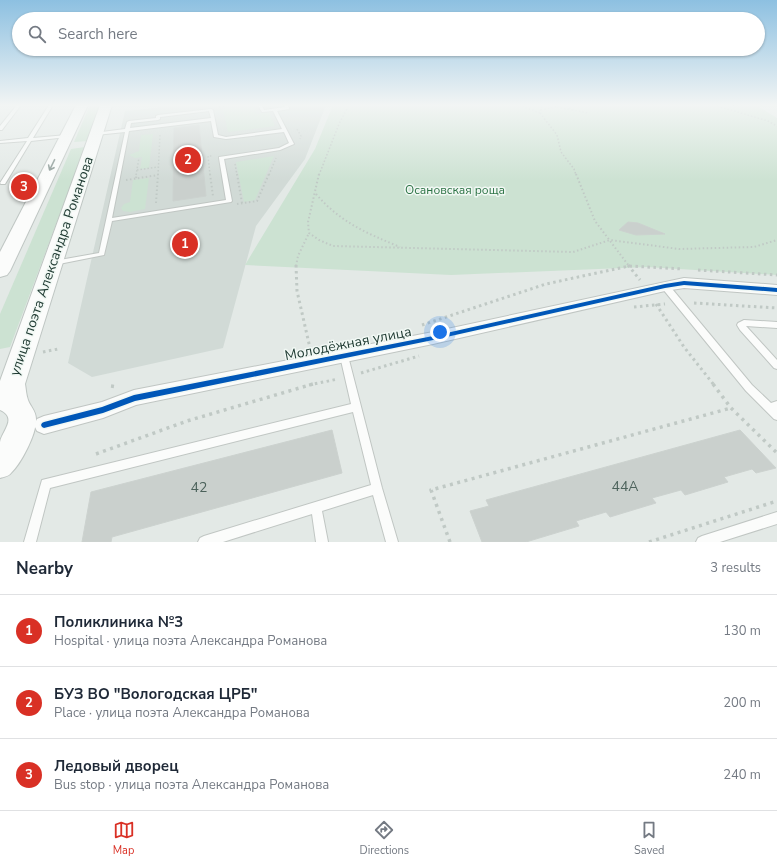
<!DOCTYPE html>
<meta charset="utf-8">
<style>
body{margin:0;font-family:"Nunito Sans",sans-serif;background:#f6f6f7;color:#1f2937}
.you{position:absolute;left:440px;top:332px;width:14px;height:14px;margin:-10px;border:3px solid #fff;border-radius:50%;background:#1a73e8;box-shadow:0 0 0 6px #1a73e833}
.badge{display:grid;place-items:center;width:26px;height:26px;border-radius:50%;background:#d93025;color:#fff;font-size:13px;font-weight:700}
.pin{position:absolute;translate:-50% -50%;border:2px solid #fff;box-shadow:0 1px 4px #0006}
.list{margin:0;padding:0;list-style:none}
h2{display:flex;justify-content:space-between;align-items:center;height:52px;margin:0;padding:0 16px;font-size:17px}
h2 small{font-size:13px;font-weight:400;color:#747a83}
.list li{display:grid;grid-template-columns:26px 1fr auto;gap:12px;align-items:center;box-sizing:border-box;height:72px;padding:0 16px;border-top:1px solid #e0e1e3}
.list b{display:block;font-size:15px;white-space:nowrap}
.list p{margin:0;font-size:13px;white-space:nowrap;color:#747a83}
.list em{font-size:13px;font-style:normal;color:#747a83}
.icon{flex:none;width:22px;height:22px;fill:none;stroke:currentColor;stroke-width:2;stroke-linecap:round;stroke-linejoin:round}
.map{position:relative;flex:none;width:777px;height:542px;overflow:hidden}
.search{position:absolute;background:#fff;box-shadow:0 1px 3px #0004;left:12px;right:12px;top:12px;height:44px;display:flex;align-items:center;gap:10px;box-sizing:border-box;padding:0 14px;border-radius:22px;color:#747a83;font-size:15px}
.sheet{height:268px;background:#fff}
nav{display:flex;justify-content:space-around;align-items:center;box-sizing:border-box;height:56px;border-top:1px solid #e0e1e3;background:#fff;font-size:11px;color:#747a83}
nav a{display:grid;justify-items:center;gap:2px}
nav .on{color:#d93025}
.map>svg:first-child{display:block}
.built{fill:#d1dad6}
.green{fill:#cce2d2}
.building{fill:#cad0cd;stroke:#ccd2cf}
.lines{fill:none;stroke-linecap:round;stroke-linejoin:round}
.lane-casing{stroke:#c0c6c3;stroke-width:2}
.street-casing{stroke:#c0c6c3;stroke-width:2}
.secondary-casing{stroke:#bfc6c3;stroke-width:2}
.path-far3{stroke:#c0c9c5;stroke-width:1.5;stroke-dasharray:1.5 2;stroke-linecap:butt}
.path-far2{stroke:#c0c9c5;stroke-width:2;stroke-dasharray:1.5 2.5;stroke-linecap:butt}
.path-far1{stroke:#c0c9c5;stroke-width:3;stroke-dasharray:2.5 3.5;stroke-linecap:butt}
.path{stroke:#c0c9c5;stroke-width:3.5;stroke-dasharray:3 4.5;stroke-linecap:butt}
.lane{fill:#fbfcfb;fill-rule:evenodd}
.street{fill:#fbfcfb;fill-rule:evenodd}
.secondary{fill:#fbfcfb;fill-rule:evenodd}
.cycleway-casing{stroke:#f1f8f4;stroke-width:3}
.cycleway{fill:#0057b8;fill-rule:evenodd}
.oneway{stroke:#8e9c98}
.labels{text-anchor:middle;stroke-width:3;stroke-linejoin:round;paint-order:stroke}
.far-park-label{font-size:12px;fill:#2c7345;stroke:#f1f8f4}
.street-label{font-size:14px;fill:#213c34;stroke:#f1f8f4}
.near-number-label{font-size:14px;fill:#4c625b}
</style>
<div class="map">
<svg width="777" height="542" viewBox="0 0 777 542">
<rect width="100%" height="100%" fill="#e3e9e6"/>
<path class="built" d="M 183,105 L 326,105 L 305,159 L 256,226 L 223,348 L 92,377 L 68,363 L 125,111 Z"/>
<g class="green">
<path d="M 90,105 L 102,105 L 88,141 L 74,142 Z"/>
<path d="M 254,105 L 257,114 L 269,112 L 275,126 L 228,132 L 223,109 Z"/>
<path d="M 333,105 L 756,105 L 777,118 L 777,275 L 647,267 L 451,275 L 245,265 L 315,149 Z"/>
<path d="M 153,134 L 149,168 L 140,169 L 142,157 L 135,158 L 129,155 L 139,151 L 141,135 Z"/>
<path d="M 85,147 L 10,347 L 0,349 L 0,314 L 71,149 Z"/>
<path d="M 274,156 L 255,200 L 244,202 L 236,162 Z"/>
<path d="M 149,178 L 145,209 L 130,212 L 123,211 L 121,208 L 124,204 L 130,202 L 133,180 Z"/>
</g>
<g class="building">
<path d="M 199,125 L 206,196 L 173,201 L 174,128 Z"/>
<path d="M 628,222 L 638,223 L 665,234 L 636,235 L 619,230 Z"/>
<path d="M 332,430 L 342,473 L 112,537 L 111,542 L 82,542 L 91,492 Z"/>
<path d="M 740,430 L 776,468 L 756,473 L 752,469 L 724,477 L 728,482 L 685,495 L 681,490 L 652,498 L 656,503 L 610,517 L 606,512 L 576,521 L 579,526 L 526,542 L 482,542 L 470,511 L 489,506 L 486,500 Z"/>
</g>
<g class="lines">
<defs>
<g id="lane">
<path d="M 17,105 L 21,105 L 2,130 L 0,130 L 0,126 Z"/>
<path d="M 49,105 L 53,105 L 33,138 L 67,135 L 69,136 L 67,137 L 31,141 L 5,184 L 1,184 L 0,183 L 27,141 L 0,143 L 0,141 L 28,138 Z"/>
<path d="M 258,105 L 262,105 L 264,110 L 285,107 L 284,105 L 288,105 L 289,109 L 277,111 L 294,144 L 280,150 L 224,159 L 232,201 L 231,202 L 112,221 L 104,255 L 54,265 L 52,264 L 51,263 L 54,261 L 99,253 L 125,132 L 96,135 L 94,134 L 94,133 L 125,129 L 127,122 L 129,121 L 156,118 L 156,116 L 158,115 L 211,109 L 213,110 L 218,135 L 226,137 L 282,129 L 273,111 L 262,112 ZM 209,111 L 211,118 L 130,128 L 131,123 L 158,120 L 160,119 L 160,117 ZM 211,121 L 214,137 L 226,139 L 284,132 L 289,143 L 279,148 L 219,157 L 219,158 L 226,200 L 112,218 L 129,131 Z"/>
<path d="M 662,284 L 668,284 L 752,385 L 771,403 L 777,401 L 777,420 L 774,419 L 746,391 L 662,288 L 661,286 Z"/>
<path d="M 744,320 L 777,322 L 777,328 L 746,326 L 777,360 L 777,369 L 774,368 L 740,330 L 737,325 L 738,323 Z"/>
<path d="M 344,353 L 347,354 L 348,356 L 382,488 L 398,542 L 386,542 L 373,495 L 322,511 L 328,542 L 316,542 L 312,514 L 223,542 L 198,542 L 200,538 L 204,536 L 371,485 L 353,412 L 50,488 L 36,542 L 24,542 L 42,480 L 351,404 L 340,356 L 341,354 Z"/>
<path d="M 777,512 L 777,524 L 720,542 L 696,542 L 698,538 L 702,536 Z"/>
</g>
<path id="street" d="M 684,278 L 777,285 L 777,295 L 684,288 L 665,291 L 433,344 L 136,405 L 103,418 L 44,434 L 37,431 L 34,425 L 37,419 L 44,416 L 102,402 L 134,390 L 433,332 Z"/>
<g id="secondary">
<path d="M 76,105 L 88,105 L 10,271 L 7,275 L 0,277 L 0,252 Z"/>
<path d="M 100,105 L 112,105 L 25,384 C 26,389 26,395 28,400 C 30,406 36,411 36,419 C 37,433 21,464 11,473 C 9,476 4,477 0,478 C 0,467 0,454 0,442 C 2,431 18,418 0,410 L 0,381 Z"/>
</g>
</defs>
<use href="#lane" class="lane-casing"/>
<use href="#street" class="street-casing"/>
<use href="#secondary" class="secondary-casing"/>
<g class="path-far3">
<path d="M 519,105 L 540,113"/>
<path d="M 545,105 L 541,107 L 540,113 L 557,135 L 561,152 L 574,169 L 576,175"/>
<path d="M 714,105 L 768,121 L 777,126"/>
<path d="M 719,105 L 775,106"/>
<path d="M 219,107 L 233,105"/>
<path d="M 557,107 L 572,110 L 566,105"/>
<path d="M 541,110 L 563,105"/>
<path d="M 572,110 L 589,113"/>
<path d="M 297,129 L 301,136 L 300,139"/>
<path d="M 235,164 L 237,175"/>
<path d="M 137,170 L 158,167"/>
<path d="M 136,175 L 139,158"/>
<path d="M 158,175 L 160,135"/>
<path d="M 210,175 L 208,156 L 213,156"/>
<path d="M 269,175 L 276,158"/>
<path d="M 319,175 L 339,124 L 349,105"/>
</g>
<g class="path-far2">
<path d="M 210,174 L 213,196"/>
<path d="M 237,174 L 242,203"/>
<path d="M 319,174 L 308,222 L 309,233 L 319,240 L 333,246 L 573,252 L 610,240 L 679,249 L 754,247 L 777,240"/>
<path d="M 576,174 L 595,221 L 629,266"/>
<path d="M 136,178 L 137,174"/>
<path d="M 126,180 L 158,175"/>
<path d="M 316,194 C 340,222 366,233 400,247"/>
<path d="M 156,203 L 158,174"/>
<path d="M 237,204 L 257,201 L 269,174"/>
<path d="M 296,266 L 298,256 L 309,233"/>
</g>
<g class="path-far1">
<path d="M 296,265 L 297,291 L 310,348"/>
<path d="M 628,265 L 640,280"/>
<path d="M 698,270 L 777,275"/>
<path d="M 694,303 L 777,308"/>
<path d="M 656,304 L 684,347 L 714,385"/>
<path d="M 634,307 L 665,304"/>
<path d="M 422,325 L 546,284 L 629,266 L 683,269"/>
<path d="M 43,352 L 58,349"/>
<path d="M 361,373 L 419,356"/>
<path d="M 309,385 L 338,379"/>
</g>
<g class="path">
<path d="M 713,384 L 731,408 L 777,453"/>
<path d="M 111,386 L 118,387"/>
<path d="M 96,454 L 187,421 L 313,384"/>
<path d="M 450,542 L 431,490 L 731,408"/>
<path d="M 649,542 L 777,501"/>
</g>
<use href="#lane" class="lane"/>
<use href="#street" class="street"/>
<use href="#secondary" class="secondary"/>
<defs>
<path id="cycleway" d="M 684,281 L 777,288 L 777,292 L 684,285 L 665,288 L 433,340 L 135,401 L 103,413 L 44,428 L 42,427 L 41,425 L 42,423 L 44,422 L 102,407 L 134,395 L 433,336 L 665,284 Z"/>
</defs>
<use href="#cycleway" class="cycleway-casing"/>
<use href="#cycleway" class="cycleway"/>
</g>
<defs><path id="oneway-shaft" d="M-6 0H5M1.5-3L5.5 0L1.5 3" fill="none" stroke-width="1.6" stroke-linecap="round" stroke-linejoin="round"/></defs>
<use class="oneway" href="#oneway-shaft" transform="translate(52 165) rotate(116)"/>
<linearGradient id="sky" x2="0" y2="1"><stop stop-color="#8dc0e1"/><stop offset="0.58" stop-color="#f2f5f4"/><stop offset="1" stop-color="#f2f5f4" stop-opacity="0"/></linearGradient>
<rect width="777" height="181" fill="url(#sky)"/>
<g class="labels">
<g class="far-park-label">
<text x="455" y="194">Осановская роща</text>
</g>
<g class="street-label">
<text transform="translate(51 266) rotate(-71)" y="5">улица поэта Александра Романова</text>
<text transform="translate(348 343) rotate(-11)" y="5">Молодёжная улица</text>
</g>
<g class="near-number-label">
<text x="625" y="491">44А</text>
<text x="199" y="492">42</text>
</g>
</g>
</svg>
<div class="you"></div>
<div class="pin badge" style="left:185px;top:244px">1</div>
<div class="pin badge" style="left:188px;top:160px">2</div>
<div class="pin badge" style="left:24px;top:187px">3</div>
<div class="search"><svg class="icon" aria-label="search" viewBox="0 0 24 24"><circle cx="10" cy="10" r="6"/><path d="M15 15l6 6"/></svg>Search here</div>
</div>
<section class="sheet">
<h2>Nearby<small>3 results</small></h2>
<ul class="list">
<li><span class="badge">1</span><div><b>Поликлиника №3</b><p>Hospital · улица поэта Александра Романова</p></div><em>130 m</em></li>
<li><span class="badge">2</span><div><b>БУЗ ВО &quot;Вологодская ЦРБ&quot;</b><p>Place · улица поэта Александра Романова</p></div><em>200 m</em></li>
<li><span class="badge">3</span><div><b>Ледовый дворец</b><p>Bus stop · улица поэта Александра Романова</p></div><em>240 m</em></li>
</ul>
</section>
<nav>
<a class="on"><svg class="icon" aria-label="map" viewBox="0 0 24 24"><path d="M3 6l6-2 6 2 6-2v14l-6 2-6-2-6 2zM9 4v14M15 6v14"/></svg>Map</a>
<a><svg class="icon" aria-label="directions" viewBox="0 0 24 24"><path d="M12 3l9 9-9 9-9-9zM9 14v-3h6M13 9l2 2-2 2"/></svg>Directions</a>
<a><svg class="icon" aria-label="saved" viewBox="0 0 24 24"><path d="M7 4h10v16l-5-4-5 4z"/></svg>Saved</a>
</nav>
